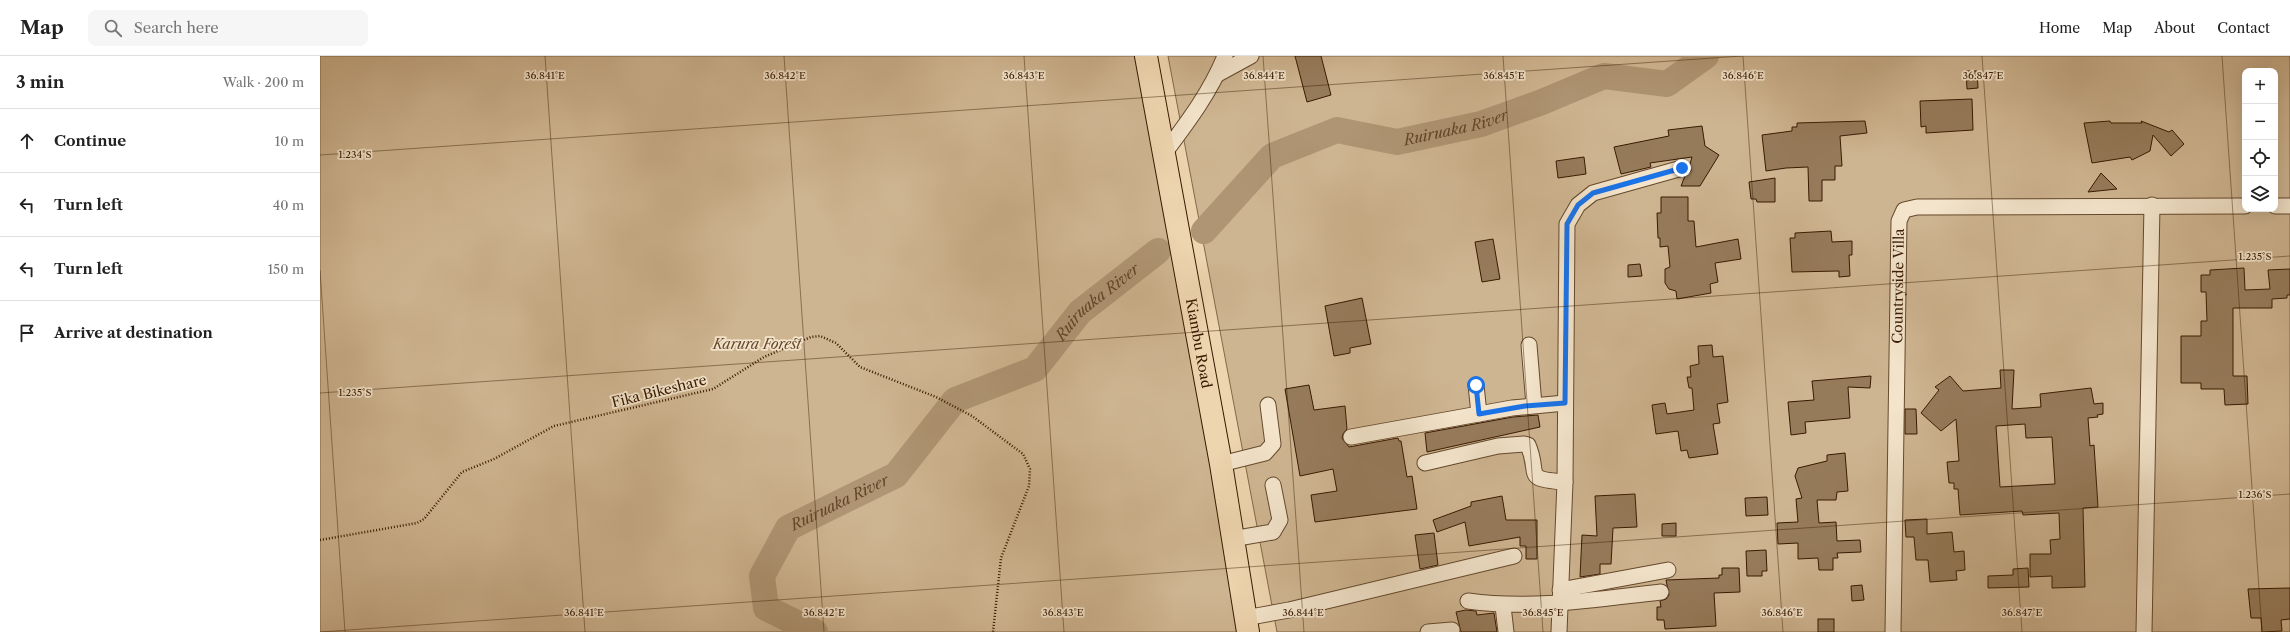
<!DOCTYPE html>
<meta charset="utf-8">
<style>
body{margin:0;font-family:"Libre Caslon Text",serif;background:#f6f6f6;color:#222}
.controls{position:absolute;right:12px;top:12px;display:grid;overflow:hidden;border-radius:8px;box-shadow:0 4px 16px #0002}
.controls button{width:36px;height:36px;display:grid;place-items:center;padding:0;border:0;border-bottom:1px solid #e0e0e0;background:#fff;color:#222;font:20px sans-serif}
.stop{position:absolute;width:12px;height:12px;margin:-9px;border:3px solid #1a73e8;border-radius:50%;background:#fff}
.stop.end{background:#1a73e8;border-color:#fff;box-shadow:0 1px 4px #0008}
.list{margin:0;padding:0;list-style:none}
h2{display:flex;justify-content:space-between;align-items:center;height:52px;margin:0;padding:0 16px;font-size:17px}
h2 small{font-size:13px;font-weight:400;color:#767676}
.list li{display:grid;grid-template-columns:26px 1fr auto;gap:12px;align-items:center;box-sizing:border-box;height:64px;padding:0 16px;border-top:1px solid #e0e0e0}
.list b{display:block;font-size:15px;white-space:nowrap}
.list em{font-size:13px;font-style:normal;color:#767676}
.icon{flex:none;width:22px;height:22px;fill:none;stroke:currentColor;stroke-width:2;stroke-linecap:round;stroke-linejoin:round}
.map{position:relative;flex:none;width:1970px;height:576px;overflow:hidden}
header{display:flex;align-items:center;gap:24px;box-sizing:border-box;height:56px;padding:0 20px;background:#fff;border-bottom:1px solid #e0e0e0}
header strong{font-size:19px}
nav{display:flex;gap:22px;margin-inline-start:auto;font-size:14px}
.search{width:280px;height:36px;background:#f6f6f6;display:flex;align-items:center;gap:10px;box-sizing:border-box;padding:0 14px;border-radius:8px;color:#767676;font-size:15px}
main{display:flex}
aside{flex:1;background:#fff}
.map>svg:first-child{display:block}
.green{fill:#ceb591;stroke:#836849;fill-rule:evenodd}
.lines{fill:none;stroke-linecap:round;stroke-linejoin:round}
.river{stroke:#af9574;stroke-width:26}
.building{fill:#967b5b;stroke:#381a01;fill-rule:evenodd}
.minor-casing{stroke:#65492c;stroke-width:17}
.highway-casing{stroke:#381a01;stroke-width:24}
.path{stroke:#381a01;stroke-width:2.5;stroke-dasharray:1 2;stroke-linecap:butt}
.minor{stroke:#f3e4cb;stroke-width:15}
.highway{stroke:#edd5af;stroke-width:22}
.route{stroke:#1a73e8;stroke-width:5}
.ticks{fill:none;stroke:#381a01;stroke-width:1;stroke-opacity:0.45}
.labels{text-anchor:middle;stroke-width:3.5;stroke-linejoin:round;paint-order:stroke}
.street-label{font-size:14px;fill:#381a01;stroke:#f3e4cb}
.park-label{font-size:14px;font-style:italic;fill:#65482c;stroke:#f3e4cb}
.water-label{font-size:15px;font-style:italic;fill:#624529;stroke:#f3e4cb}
.ticks-label{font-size:10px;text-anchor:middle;fill:#381a01;stroke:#f3e4cb;stroke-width:3.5;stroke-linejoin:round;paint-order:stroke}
</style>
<header>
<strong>Map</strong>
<div class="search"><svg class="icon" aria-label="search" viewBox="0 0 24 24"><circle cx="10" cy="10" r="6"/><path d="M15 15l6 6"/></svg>Search here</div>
<nav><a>Home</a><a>Map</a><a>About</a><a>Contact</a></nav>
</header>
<main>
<aside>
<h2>3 min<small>Walk · 200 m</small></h2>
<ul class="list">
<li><svg class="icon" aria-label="ahead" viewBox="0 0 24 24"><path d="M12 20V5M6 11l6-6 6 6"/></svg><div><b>Continue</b></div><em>10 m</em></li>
<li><svg class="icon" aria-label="left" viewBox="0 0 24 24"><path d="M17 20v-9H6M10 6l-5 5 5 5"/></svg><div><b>Turn left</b></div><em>40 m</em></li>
<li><svg class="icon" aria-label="left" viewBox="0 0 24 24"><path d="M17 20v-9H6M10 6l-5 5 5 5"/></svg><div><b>Turn left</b></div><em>150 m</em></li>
<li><svg class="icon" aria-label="arrive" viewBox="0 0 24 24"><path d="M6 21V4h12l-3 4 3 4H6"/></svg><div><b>Arrive at destination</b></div></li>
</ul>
</aside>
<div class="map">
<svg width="1970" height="576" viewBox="0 0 1970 576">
<rect width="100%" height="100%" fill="#edd5af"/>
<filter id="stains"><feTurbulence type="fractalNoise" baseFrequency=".005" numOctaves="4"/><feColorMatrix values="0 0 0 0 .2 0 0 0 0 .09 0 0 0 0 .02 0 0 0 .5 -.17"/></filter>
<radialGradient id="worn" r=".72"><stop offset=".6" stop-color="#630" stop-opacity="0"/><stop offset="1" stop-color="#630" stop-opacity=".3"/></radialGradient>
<g class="green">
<path d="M 0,0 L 823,0 L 925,576 L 0,576 Z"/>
<path d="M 848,0 L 1970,0 L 1970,576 L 957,576 ZM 1925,15 L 1955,15 L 1955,153 L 1925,153 Z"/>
</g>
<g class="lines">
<g class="river">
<path id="s1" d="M 884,175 L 952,100 L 1017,74 L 1077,86 L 1161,68 L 1222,46 L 1284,20 L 1347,28 L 1386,0"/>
<path id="s2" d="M 495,576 L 446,552 L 442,520 L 468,472 L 576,419 L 635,344 L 715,313 L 760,256 L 838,195"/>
</g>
</g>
<g class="building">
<path d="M 975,0 L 1001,0 L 1011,39 L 987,46 Z"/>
<path d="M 1646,15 L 1657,15 L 1658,32 L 1647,33 Z"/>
<path d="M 1652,43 L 1653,74 L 1606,77 L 1606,70 L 1601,71 L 1600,45 Z"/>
<path d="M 1545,65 L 1547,77 L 1520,80 L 1522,110 L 1515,110 L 1515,124 L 1502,124 L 1502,145 L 1489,145 L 1488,111 L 1466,112 L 1446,115 L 1442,79 L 1472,75 L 1472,71 L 1477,71 L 1477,67 Z"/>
<path d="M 1790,65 L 1791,67 L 1822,67 L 1821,65 L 1849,76 L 1852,74 L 1864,88 L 1851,100 L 1833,79 L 1830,95 L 1812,104 L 1810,101 L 1772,107 L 1764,67 Z"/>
<path d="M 1382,70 L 1385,90 L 1399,99 L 1380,130 L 1361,130 L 1365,120 L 1371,115 L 1370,108 L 1372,101 L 1330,107 L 1331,111 L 1301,118 L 1294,91 L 1349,80 L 1348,74 Z"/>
<path d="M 1264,101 L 1266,118 L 1238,122 L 1236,105 Z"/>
<path d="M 1781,117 L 1797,133 L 1768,136 Z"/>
<path d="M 1455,122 L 1455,146 L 1437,146 L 1436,143 L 1431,143 L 1429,126 Z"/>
<path d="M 1341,141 L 1368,141 L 1368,165 L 1374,165 L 1376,191 L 1418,183 L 1421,203 L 1395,207 L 1398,226 L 1390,228 L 1391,237 L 1357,243 L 1356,235 L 1349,233 L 1345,227 L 1345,213 L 1350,211 L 1348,190 L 1340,191 L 1340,182 L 1338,182 L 1337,157 L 1341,157 Z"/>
<path d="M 1511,175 L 1512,186 L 1532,185 L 1532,199 L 1529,199 L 1530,220 L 1519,221 L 1519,215 L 1472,216 L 1470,182 L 1475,182 L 1475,177 Z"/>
<path d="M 1173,183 L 1180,223 L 1162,226 L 1155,186 Z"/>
<path d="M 1320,208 L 1322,220 L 1308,221 L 1308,209 Z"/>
<path d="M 1924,212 L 1925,234 L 1950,233 L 1948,214 L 1970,213 L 1970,239 L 1967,239 L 1967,242 L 1952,243 L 1952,252 L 1913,252 L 1913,320 L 1927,320 L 1928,348 L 1905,349 L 1904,333 L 1881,333 L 1881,327 L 1861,327 L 1861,280 L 1881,280 L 1881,265 L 1887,265 L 1886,236 L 1881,236 L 1881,219 L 1890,219 L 1890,214 Z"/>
<path d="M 1042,242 L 1051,288 L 1030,292 L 1030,297 L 1014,300 L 1005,250 Z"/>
<path d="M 1392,289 L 1393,301 L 1403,300 L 1408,346 L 1397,348 L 1400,367 L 1393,368 L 1398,398 L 1369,402 L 1367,394 L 1361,395 L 1358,375 L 1336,378 L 1332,349 L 1345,347 L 1347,358 L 1374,354 L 1372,332 L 1369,332 L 1367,321 L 1371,321 L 1370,310 L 1379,308 L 1378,290 Z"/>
<path d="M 1680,314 L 1694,314 L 1692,353 L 1721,351 L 1720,338 L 1771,332 L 1774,348 L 1783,347 L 1783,358 L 1777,359 L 1778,361 L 1768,362 L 1770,390 L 1774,389 L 1778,451 L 1763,452 L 1765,531 L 1732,532 L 1732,520 L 1710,521 L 1710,498 L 1731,498 L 1730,484 L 1740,483 L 1739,457 L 1703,459 L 1702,455 L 1640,459 L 1638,433 L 1634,433 L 1634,427 L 1629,427 L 1627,406 L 1639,405 L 1636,363 L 1621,375 L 1601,357 L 1619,334 L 1615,331 L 1630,320 L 1643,335 L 1681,332 ZM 1705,368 L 1706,382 L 1732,381 L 1735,428 L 1680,431 L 1676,370 Z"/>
<path d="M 1551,320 L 1550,332 L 1528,331 L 1530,362 L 1485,366 L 1486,377 L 1471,379 L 1468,346 L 1494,344 L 1492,325 Z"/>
<path d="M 989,329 L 994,354 L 1025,350 L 1027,373 L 1023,378 L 1022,382 L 1029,391 L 1078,382 L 1079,385 L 1081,385 L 1087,421 L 1092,420 L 1097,453 L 995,466 L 991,439 L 1017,435 L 1013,413 L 980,420 L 965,333 Z"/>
<path d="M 1585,353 L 1596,353 L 1597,378 L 1585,378 Z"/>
<path d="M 1218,359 L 1220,371 L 1107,396 L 1105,377 L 1193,361 Z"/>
<path d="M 1525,397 L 1528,435 L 1517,436 L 1516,444 L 1497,444 L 1499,467 L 1516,466 L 1517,485 L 1540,484 L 1541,496 L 1517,497 L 1518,502 L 1513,502 L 1513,514 L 1499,514 L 1498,502 L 1478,503 L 1478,487 L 1458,488 L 1457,467 L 1478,466 L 1476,443 L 1482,442 L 1475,420 L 1478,412 L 1507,405 L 1507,399 Z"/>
<path d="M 1315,438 L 1317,471 L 1293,472 L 1291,508 L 1280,508 L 1280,518 L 1260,521 L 1262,479 L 1277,480 L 1275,440 Z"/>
<path d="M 1182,440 L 1186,464 L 1217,464 L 1217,503 L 1206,503 L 1206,490 L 1200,490 L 1200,481 L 1149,490 L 1145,466 L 1117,476 L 1113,464 L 1151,450 L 1151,446 Z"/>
<path d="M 1447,441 L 1448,459 L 1426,460 L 1425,442 Z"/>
<path d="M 1607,463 L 1607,478 L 1632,476 L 1634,496 L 1644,495 L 1645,514 L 1636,515 L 1637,524 L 1610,526 L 1608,504 L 1596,504 L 1594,481 L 1586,481 L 1585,464 Z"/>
<path d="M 1356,467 L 1356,480 L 1342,480 L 1342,468 Z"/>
<path d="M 1114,477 L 1118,509 L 1100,513 L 1095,479 Z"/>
<path d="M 1446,494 L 1447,515 L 1442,515 L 1442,520 L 1427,520 L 1426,495 Z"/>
<path d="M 1402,512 L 1419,512 L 1420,536 L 1394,537 L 1396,570 L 1345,573 L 1344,564 L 1337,564 L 1337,551 L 1341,551 L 1340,545 L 1346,543 L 1349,539 L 1346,524 L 1399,522 L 1399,519 L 1402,519 Z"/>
<path d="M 1708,512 L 1709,531 L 1668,532 L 1668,520 L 1693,519 L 1693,513 Z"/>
<path d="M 1542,529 L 1544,544 L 1532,545 L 1531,530 Z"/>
<path d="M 1970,532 L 1970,563 L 1961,564 L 1962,575 L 1942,576 L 1941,562 L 1931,562 L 1928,533 Z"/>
<path d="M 1146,554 L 1156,555 L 1157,559 L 1174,557 L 1177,576 L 1141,576 L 1136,556 Z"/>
<rect x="1498" y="563" width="16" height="13"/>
</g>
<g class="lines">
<defs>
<g id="minor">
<path d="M 898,18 L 931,0"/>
<path d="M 843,99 C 867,67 890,37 905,0"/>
<path d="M 1955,150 L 1970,150"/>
<path d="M 1209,289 L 1214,349"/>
<path d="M 1156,329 L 1159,358"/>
<path d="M 1031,381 L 1192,352 L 1245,347"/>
<path d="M 1105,407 L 1178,390 L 1204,388 L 1208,389 C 1221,419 1201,423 1245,426"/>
<path d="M 901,408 L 945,397 L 953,388 L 948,349"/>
<path d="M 912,483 L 953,476 L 960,464 L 953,429"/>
<path d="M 1240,534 L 1348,514"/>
<path d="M 1148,545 C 1212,554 1277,543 1341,536"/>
<path d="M 1183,550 L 1186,576"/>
<path d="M 925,562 L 969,554 L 1194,500"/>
<path d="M 1108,576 L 1132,574"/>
<path d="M 1239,576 L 1245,426 L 1247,168 L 1258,149 L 1273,137 L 1362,112"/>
<path id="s3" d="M 1573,576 L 1579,165 L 1584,154 L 1597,151 L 1925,150"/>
<path d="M 1824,576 L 1832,149"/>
</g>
<g id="highway">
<path id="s4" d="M 826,0 L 901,408 L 928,576"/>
</g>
</defs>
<use href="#minor" class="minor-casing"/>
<use href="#highway" class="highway-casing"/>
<path class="path" d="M 0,484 L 97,467 L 104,463 L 142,416 L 174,403 L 234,370 L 393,333 L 444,301 L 491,281 L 500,280 L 516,287 L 540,311 L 616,341 L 652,360 L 703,398 L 710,413 L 709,430 L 681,502 L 673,576"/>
<use href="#minor" class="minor"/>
<use href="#highway" class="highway"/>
</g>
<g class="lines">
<path class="route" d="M 1156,329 L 1159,358 L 1205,350 L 1245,347 L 1247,168 L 1258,149 L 1273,137 L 1362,112"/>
</g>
<path class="ticks" d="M 225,0 L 265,576M 464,0 L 504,576M 704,0 L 744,576M 943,0 L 984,576M 1183,0 L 1223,576M 1423,0 L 1463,576M 1662,0 L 1702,576M 1902,0 L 1942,576M 0,99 L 1422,0M 0,214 L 25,576M 0,337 L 1970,200M 0,576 L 1970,438"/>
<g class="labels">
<g class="street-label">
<text dy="5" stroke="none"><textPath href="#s3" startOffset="346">Countryside Villa</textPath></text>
<text dy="5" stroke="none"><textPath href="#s4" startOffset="292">Kiambu Road</textPath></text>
<text transform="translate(339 335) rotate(-14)" y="5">Fika Bikeshare</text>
</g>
<g class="park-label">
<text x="437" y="293">Karura Forest</text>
</g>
<g class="water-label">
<text dy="5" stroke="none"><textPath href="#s1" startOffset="293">Ruiruaka River</textPath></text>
<text dy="5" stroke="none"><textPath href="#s2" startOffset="535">Ruiruaka River</textPath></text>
<text dy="5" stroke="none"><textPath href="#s2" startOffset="199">Ruiruaka River</textPath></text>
</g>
</g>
<g class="ticks-label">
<text x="225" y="23">36.841°E</text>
<text x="465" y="23">36.842°E</text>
<text x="704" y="23">36.843°E</text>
<text x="944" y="23">36.844°E</text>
<text x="1184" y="23">36.845°E</text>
<text x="1423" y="23">36.846°E</text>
<text x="1663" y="23">36.847°E</text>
<text x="35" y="102">1.234°S</text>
<text x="1935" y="204">1.235°S</text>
<text x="35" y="340">1.235°S</text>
<text x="1935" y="442">1.236°S</text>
<text x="264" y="560">36.841°E</text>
<text x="504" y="560">36.842°E</text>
<text x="743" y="560">36.843°E</text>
<text x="983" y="560">36.844°E</text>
<text x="1223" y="560">36.845°E</text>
<text x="1462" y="560">36.846°E</text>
<text x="1702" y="560">36.847°E</text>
</g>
<rect width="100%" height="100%" filter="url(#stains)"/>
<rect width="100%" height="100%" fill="url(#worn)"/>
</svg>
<div class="controls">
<button>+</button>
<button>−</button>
<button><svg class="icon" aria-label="locate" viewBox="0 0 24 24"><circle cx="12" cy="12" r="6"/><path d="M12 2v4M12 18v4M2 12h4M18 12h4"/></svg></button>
<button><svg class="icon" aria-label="layers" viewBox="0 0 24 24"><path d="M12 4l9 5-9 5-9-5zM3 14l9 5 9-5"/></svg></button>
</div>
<div class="stop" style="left:1156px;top:329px"></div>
<div class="stop end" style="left:1362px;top:112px"></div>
</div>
</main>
